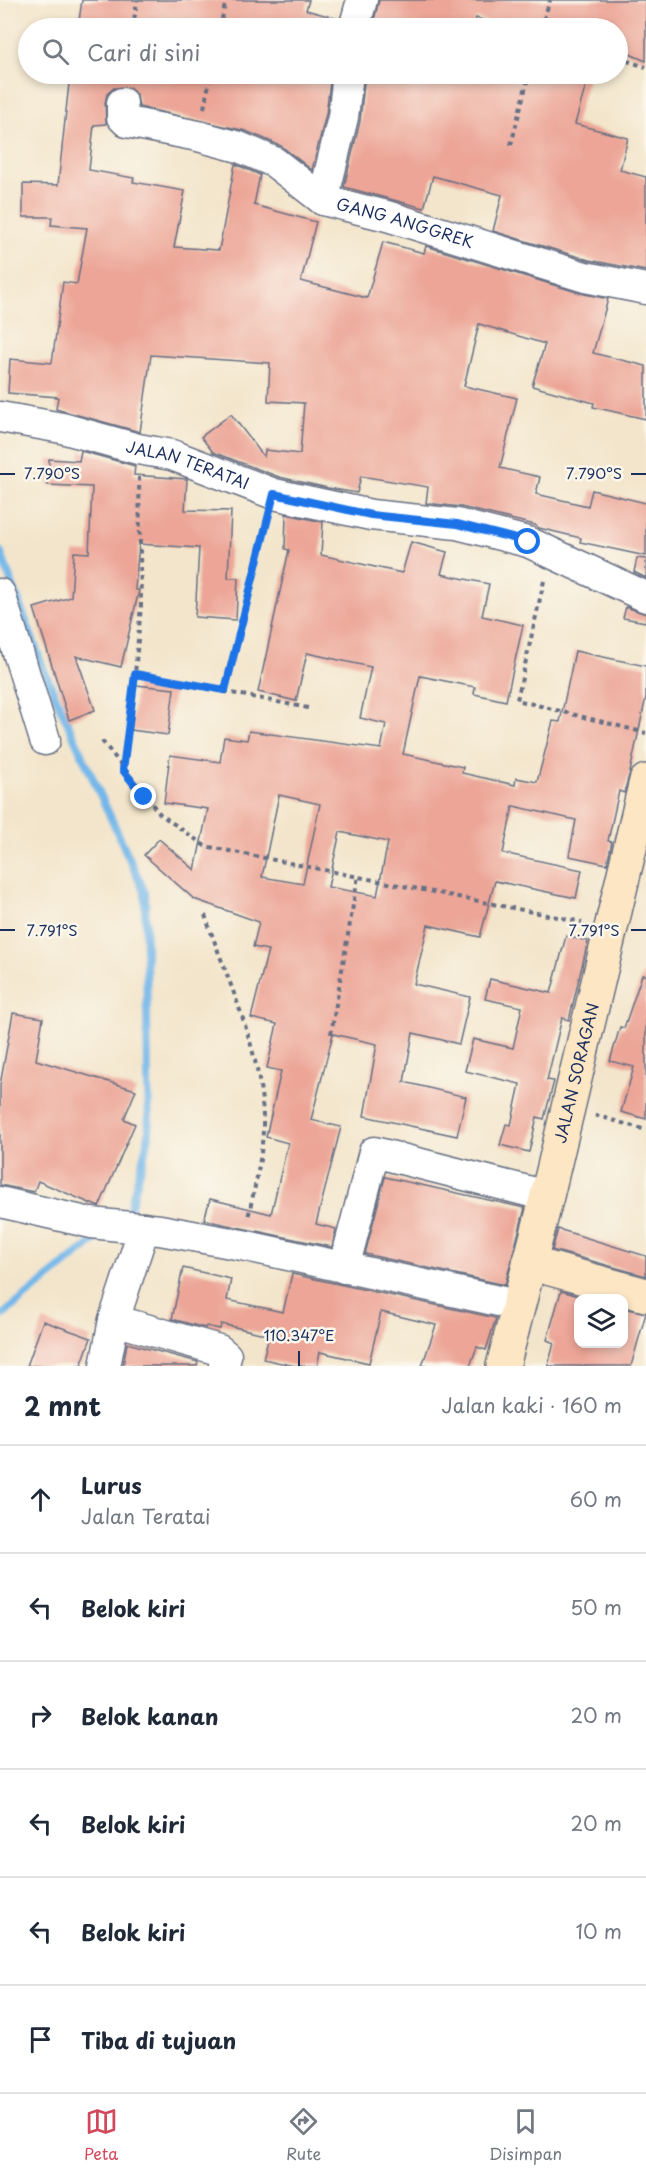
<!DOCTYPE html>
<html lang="id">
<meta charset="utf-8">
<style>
body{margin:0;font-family:"Playpen Sans",sans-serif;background:#f2f2f3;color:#1f2937}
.controls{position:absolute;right:18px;bottom:18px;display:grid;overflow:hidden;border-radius:12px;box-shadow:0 3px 9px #0003}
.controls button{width:54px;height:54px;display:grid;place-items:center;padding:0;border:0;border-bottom:2px solid #e0e1e3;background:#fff;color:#1f2937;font:30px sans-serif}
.stop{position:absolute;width:18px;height:18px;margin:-14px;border:4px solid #1a73e8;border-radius:50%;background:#fff}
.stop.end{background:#1a73e8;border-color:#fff;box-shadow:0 2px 6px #0008}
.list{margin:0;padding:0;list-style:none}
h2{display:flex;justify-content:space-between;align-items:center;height:78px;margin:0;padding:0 24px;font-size:26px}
h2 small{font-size:20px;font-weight:400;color:#747a83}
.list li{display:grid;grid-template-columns:39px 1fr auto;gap:18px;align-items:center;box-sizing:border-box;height:108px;padding:0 24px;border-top:2px solid #e0e1e3}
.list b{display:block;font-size:22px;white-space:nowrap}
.list p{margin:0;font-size:20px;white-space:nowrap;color:#747a83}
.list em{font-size:20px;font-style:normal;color:#747a83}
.icon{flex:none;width:33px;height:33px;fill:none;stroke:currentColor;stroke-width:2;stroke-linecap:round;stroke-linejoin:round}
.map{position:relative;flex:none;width:646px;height:1366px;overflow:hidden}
.search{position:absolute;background:#fff;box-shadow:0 3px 9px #0003;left:18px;right:18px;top:18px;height:66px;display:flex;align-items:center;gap:15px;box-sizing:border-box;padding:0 21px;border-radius:33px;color:#747a83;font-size:22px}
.sheet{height:726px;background:#fff}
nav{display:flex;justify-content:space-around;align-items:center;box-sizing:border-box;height:84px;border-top:2px solid #e0e1e3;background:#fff;font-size:16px;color:#747a83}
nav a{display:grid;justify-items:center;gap:3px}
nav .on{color:#d1495b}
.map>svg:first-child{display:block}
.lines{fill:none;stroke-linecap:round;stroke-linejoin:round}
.stream{stroke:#73b7e9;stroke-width:8}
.building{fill:#eca596;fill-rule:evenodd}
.street-casing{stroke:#676f84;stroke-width:33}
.secondary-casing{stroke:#676f84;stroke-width:36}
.path{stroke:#676f84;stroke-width:4;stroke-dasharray:4.5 4.5;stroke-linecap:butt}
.street{stroke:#fff;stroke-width:30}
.secondary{stroke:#fce6c4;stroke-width:33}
.route{stroke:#1a73e8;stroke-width:8}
.ticks{fill:none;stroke:#1b2f5e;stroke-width:2}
.labels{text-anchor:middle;stroke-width:5;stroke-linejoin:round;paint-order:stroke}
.street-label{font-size:16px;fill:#1b2f5e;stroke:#fbf7ec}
.ticks-label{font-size:15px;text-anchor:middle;fill:#1b2f5e;stroke:#fbf7ec;stroke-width:5;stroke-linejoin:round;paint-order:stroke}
</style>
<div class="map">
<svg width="646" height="1366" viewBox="0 0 646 1366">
<rect width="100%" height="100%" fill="#fbf7ec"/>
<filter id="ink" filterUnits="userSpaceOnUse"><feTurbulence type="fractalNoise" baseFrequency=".0167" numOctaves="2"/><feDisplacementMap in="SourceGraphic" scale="12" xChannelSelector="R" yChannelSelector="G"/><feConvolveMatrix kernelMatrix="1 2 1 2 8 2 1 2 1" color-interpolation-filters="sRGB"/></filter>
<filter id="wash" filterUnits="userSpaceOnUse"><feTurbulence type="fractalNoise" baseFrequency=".008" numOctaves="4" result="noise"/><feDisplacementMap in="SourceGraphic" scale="24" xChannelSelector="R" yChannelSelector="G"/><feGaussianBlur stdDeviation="1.35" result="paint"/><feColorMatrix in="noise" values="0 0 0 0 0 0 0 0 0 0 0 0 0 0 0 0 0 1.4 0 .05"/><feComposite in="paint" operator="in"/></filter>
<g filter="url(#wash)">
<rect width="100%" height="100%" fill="#f3e5cb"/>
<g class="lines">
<g class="stream">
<path d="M 0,551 L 44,671 L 145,893 L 149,1136 L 129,1212 L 121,1219"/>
<path d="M 0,1317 L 104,1233"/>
</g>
</g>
<g id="blocks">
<g class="building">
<path d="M 82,0 L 309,0 L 306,10 L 339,19 L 337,28 L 78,28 Z"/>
<path d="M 379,0 L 646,0 L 646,61 L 618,49 L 618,28 L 510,28 L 476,18 L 473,28 L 372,28 Z"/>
<path d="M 70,74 L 331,74 L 326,114 L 312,170 L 281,146 L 246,131 L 139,107 L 137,95 L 130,88 L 114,88 L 107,94 L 105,103 L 106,124 L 94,125 L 89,170 L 134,178 L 133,182 L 185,191 L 174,247 L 219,250 L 235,164 L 260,175 L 254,205 L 316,222 L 301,281 L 367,298 L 383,242 L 424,253 L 426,246 L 580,293 L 608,299 L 593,353 L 646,366 L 646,419 L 593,407 L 594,403 L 532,386 L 545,344 L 479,324 L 464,386 L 517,398 L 500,468 L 540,477 L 536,494 L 588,506 L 592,490 L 646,503 L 646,556 L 580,542 L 581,538 L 539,528 L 535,525 L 461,507 L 426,503 L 428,487 L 361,476 L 357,493 L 328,488 L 279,477 L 213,452 L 201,437 L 231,414 L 264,457 L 265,450 L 300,454 L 304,403 L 268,401 L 270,363 L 151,355 L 140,432 L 56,409 L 58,397 L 8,393 L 10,359 L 52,363 L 63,282 L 77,284 L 87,228 L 51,225 L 52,217 L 23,217 L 23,184 L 58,185 Z"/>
<path d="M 365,74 L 589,74 L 575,124 L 628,138 L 620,170 L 646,177 L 646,271 L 589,260 L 493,231 L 502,195 L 433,176 L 424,208 L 344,187 L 360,121 Z"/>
<path d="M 81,451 L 135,466 L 134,475 L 187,479 L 185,510 L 231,511 L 228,578 L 238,578 L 236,620 L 195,617 L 199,548 L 139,544 L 135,590 L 139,590 L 121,667 L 76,656 L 95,710 L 69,720 L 34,608 L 71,597 L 74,552 L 89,553 L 92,487 L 48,485 L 49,459 L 79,461 Z"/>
<path d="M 286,514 L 323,522 L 321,555 L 402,573 L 411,542 L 447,552 L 441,574 L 489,584 L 482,616 L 523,625 L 506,701 L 474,694 L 475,687 L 420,676 L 403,754 L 463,767 L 462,773 L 515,785 L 516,778 L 537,782 L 553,721 L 560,722 L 575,651 L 646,666 L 646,697 L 630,772 L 624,793 L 619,791 L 608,841 L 612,842 L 607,864 L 569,856 L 576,820 L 513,806 L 503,853 L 582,870 L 576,898 L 495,881 L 480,937 L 428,925 L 414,984 L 470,997 L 459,1044 L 413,1033 L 404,1082 L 466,1097 L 457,1136 L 364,1116 L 377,1044 L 333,1034 L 311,1120 L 341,1127 L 316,1224 L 336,1229 L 332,1247 L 204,1220 L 210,1199 L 271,1214 L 288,1143 L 266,1137 L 281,1071 L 267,1068 L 277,1024 L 251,1018 L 268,950 L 253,947 L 259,922 L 194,899 L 144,855 L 159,839 L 195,870 L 208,809 L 164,803 L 170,755 L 220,762 L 224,737 L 247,740 L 249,731 L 381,749 L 386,724 L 360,718 L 371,667 L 307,653 L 296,701 L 258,692 L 289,550 L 285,549 ZM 279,795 L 320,804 L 303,884 L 262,877 ZM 340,832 L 388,842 L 377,896 L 328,887 Z"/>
<path d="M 637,558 L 646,559 L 646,578 L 634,572 Z"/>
<path d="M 626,607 L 646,614 L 646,622 L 623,618 Z"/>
<path d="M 136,685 L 174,689 L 168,735 L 131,730 Z"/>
<path d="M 566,936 L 588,941 L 569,1020 L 562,1018 L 547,1080 L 554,1081 L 544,1119 L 537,1117 L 529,1152 L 500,1145 L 506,1124 L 511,1125 L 520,1084 L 465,1071 L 473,1039 L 513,1048 L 522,1007 L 485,999 L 490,979 L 551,993 Z"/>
<path d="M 642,975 L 646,975 L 646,1119 L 621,1112 L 634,1067 L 610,1061 L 620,1027 L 624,1028 Z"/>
<path d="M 13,1013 L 43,1018 L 36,1060 L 136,1090 L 124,1119 L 135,1124 L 99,1207 L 38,1181 L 34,1192 L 0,1185 L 0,1085 Z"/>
<path d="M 385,1177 L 525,1208 L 505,1285 L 365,1254 Z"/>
<path d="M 558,1229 L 646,1256 L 646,1276 L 552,1250 Z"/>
<path d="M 183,1268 L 231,1279 L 227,1300 L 283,1312 L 292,1274 L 496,1318 L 486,1350 L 477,1347 L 470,1366 L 422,1366 L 436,1325 L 381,1312 L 369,1363 L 320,1352 L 317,1366 L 295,1366 L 263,1359 L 269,1335 L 221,1324 L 220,1329 L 206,1326 L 205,1328 L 172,1319 Z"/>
<path d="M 561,1291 L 579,1296 L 579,1344 L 624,1344 L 624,1308 L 646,1313 L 631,1366 L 548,1366 L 554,1343 L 547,1340 Z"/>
<path d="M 43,1321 L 91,1338 L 81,1366 L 27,1366 Z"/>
<path d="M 127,1343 L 198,1362 L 197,1366 L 123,1366 Z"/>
</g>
</g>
</g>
<g filter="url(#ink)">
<use href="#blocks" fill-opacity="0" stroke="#676f84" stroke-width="1.5"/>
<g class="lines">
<defs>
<g id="street">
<path d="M 354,28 L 362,0"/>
<path id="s1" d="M 122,103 L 122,117 L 127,122 L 198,136 L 239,147 L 274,162 L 323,200 L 387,216 L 585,277 L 646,289"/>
<path d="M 323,200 L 343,117 L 348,74"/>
<path id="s2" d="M 0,417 L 62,428 L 138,449 L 172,455 L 274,494 L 371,515 L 457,524 L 528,542 L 646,597"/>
<path d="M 0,594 L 45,740"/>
<path d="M 0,1202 L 91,1223 L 160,1230 L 242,1245 L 517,1305"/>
<path d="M 344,1268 L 374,1152 L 547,1196"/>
<path d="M 114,1320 L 219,1350 L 226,1356 L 224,1366"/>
<path d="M 105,1366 L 114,1320 L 144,1228"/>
</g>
<g id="secondary">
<path d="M 529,1263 L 646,1295"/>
<path id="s3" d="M 503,1366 L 547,1196 L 646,781"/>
</g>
</defs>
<use href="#street" class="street-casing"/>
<use href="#secondary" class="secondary-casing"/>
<g class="path">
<path d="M 133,28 L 137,0"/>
<path d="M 220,28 L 226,0"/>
<path d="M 541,28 L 550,0"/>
<path d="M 618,58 L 646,67"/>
<path d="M 204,108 L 211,74"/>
<path d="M 511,145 L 529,74"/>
<path d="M 139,477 L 141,605 L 135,674 L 308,708"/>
<path d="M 544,581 L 517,700 L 646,733"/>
<path d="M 225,690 L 267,522"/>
<path d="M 102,741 L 160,814 L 205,846 L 582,922"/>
<path d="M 123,769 L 135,674"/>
<path d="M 205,915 C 227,980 261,1048 263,1118 C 264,1152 255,1185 248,1218"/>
<path d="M 331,1034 L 358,876"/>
<path d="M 595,1115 L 646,1130"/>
</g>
<use href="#street" class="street"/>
<use href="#secondary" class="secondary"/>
</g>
</g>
<g class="lines" filter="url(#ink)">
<path class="route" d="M 144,797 L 123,770 L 135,674 L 225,690 L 274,494 L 371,515 L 457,524 L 528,542"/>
</g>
<path class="ticks" d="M 0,474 L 15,474M 631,474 L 646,474M 0,930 L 15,930M 631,930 L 646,930M 299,1351 L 299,1366"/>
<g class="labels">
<g class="street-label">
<text dy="6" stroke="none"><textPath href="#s1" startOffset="321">GANG ANGGREK</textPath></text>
<text dy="6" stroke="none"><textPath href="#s2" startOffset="194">JALAN TERATAI</textPath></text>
<text dy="6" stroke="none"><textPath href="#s3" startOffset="302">JALAN SORAGAN</textPath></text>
</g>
</g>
<g class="ticks-label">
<text x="52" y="479">7.790°S</text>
<text x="594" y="479">7.790°S</text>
<text x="52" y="936">7.791°S</text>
<text x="594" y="936">7.791°S</text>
<text x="299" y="1341">110.347°E</text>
</g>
</svg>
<div class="controls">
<button><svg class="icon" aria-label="layers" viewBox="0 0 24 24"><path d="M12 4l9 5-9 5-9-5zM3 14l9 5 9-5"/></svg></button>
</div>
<div class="stop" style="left:528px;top:542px"></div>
<div class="stop end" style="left:144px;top:797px"></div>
<div class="search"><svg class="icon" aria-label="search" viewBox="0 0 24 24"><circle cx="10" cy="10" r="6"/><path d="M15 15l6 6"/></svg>Cari di sini</div>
</div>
<section class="sheet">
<h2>2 mnt<small>Jalan kaki · 160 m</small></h2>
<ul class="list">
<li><svg class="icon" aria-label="ahead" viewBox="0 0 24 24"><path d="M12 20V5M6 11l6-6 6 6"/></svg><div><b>Lurus</b><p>Jalan Teratai</p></div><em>60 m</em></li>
<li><svg class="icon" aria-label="left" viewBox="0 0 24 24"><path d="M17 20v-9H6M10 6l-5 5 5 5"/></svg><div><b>Belok kiri</b></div><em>50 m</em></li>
<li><svg class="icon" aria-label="right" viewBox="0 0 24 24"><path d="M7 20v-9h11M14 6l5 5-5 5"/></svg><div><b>Belok kanan</b></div><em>20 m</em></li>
<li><svg class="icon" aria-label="left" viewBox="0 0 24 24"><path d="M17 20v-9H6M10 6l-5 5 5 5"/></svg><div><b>Belok kiri</b></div><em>20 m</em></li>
<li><svg class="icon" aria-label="left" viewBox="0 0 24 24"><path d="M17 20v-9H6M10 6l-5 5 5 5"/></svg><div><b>Belok kiri</b></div><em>10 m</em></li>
<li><svg class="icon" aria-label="arrive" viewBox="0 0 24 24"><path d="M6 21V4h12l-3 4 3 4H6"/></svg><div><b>Tiba di tujuan</b></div></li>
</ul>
</section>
<nav>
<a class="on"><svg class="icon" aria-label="map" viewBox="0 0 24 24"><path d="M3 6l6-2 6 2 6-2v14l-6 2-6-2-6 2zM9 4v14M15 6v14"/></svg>Peta</a>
<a><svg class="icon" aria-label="directions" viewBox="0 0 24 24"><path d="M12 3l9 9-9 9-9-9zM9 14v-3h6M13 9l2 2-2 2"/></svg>Rute</a>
<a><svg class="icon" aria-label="saved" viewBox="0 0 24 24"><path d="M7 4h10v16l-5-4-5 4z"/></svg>Disimpan</a>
</nav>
